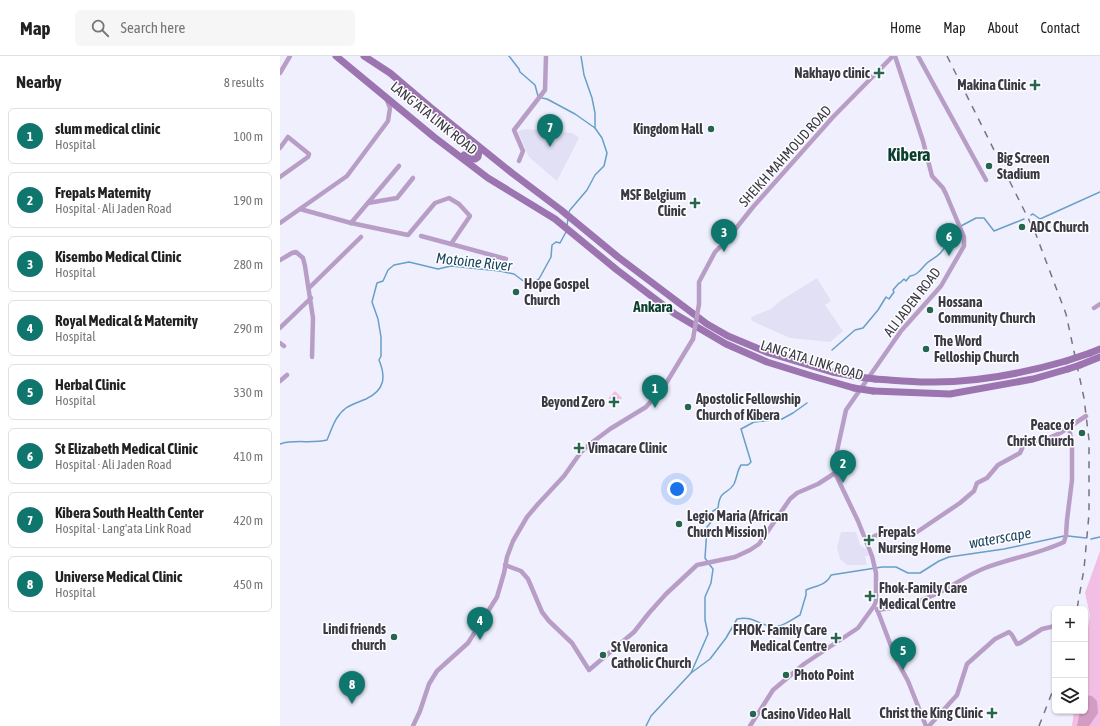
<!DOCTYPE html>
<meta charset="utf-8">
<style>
body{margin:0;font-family:"Asap Condensed",sans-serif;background:#f6f6f6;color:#222}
.controls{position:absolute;right:12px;bottom:12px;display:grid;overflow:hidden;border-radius:6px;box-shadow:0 1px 3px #0004}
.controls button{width:36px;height:36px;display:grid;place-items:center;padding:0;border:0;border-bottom:1px solid #e0e0e0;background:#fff;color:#222;font:20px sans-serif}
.you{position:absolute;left:397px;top:433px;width:14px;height:14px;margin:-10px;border:3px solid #fff;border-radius:50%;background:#1a73e8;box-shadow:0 0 0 6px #1a73e833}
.badge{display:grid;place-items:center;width:26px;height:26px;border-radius:50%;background:#0f766e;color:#fff;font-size:13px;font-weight:700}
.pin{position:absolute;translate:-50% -33px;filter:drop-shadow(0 1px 2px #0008)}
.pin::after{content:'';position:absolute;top:21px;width:14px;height:12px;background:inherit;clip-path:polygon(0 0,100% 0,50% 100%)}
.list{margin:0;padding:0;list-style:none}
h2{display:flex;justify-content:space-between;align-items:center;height:52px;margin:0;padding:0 16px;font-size:17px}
h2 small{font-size:13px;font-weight:400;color:#767676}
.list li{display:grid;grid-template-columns:26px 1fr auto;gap:12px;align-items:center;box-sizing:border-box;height:56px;margin:0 8px 8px;padding:0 8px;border:1px solid #e0e0e0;border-radius:6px}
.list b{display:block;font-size:15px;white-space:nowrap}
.list p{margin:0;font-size:13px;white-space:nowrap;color:#767676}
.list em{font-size:13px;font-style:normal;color:#767676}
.icon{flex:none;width:22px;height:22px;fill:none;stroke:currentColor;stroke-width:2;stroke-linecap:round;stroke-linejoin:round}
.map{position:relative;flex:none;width:820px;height:670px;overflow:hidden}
header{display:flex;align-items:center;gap:24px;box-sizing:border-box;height:56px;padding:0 20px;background:#fff;border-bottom:1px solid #e0e0e0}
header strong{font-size:19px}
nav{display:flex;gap:22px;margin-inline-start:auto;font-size:14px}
.search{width:280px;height:36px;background:#f6f6f6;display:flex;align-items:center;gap:10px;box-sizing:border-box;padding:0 14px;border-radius:6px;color:#767676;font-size:15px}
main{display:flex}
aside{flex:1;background:#fff}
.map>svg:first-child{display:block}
.built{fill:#e1e0f4}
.green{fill:#f3bee3}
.forest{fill:#d39cc3}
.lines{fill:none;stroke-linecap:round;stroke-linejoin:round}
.stream{stroke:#689fc6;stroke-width:1.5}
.minor{stroke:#b89ec6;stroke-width:4.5}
.secondary{stroke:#9c75b0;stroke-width:7}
.rail{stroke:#757480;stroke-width:1.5;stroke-dasharray:7 7;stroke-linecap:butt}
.minor-bridge{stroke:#b89ec6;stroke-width:4.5}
.secondary-bridge{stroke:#9c75b0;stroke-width:7}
.poi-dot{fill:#276551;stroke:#fefefe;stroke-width:1.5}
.labels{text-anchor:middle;stroke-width:3;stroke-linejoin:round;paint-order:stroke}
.poi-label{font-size:14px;font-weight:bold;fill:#3a3944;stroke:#fefefe;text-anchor:start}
.street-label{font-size:14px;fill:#3a3944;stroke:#fefefe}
.water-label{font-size:15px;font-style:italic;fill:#1a4460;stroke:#fefefe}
.neighbourhood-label{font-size:15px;font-weight:bold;fill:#0b3f30;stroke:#fefefe}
.district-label{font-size:18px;font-weight:bold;fill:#0b3f30;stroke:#fefefe}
</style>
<header>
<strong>Map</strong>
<div class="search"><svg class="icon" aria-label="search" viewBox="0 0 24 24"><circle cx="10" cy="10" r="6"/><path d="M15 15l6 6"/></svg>Search here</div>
<nav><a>Home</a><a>Map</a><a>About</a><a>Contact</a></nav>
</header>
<main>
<aside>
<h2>Nearby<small>8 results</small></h2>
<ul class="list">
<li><span class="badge">1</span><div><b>slum medical clinic</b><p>Hospital</p></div><em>100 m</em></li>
<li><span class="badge">2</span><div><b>Frepals Maternity</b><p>Hospital · Ali Jaden Road</p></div><em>190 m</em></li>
<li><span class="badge">3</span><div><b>Kisembo Medical Clinic</b><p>Hospital</p></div><em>280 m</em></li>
<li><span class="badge">4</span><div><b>Royal Medical &amp; Maternity</b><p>Hospital</p></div><em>290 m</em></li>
<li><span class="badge">5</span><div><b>Herbal Clinic</b><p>Hospital</p></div><em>330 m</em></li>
<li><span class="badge">6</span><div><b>St Elizabeth Medical Clinic</b><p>Hospital · Ali Jaden Road</p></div><em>410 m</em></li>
<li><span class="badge">7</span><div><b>Kibera South Health Center</b><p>Hospital · Lang'ata Link Road</p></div><em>420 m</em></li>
<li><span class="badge">8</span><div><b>Universe Medical Clinic</b><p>Hospital</p></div><em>450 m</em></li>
</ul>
</aside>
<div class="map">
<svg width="820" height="670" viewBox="0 0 820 670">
<rect width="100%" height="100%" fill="#f0effe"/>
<g class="built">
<path d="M 246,73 L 292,77 L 299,82 L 277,125 L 249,101 L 238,75 Z"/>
<path d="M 537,222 L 551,245 L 545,249 L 563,275 L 550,286 L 510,282 L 472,265 L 471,261 L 491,253 L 500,245 Z"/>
<path d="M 561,476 L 576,476 L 580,489 L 586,493 L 589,500 L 585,500 L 587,509 L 567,509 L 560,503 L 557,491 Z"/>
</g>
<g class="green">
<path d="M 335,335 L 342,342 L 337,348 L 330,349 L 328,343 Z"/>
<path d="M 820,495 L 820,670 L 792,670 L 794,655 L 805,655 L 805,591 L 810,559 L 805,537 Z"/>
</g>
<path class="forest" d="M 805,639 L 812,640 L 817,645 L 818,657 L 809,670 L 797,670 L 800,655 L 805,655 Z"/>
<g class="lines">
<g class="stream">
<path d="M 229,0 L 239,13 L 240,16 L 255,29 L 258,40"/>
<path d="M 301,0 L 304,19 L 312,42 L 315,57 L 315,72"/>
<path d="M 262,42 L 267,43 L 295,58 L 315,72 L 322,82 L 327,97 L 324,110 L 315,119 L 307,134 L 290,154 L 289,156"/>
<path d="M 751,159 L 753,158 L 760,163 L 820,136"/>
<path d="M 287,170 L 288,162"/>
<path d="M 681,170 L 696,162 L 704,162 L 714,175 L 744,163"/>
<path d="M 552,294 L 575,274 L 583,272 L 598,254 L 606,241 L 609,243 L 614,236 L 613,234 L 619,227 L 620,227 L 624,223 L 626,225 L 630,220 C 638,219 641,213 647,207 C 652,203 659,200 662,195 C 668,188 672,182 679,176 L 677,173 L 678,172"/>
<path d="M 0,388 C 15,383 31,388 47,384 C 52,373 55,360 66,352 C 72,348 79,346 86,343 C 105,334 106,321 99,304 L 101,300 L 101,281 L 98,263 L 92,246 L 97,227 L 103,225 L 108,214 L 114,209 L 129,206 L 158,213 L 171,210 L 220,215 L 234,218 L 246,227 L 251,228 L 259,223 L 271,201 L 272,189 L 276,186 L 280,187 L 286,176"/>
<path d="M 788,480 L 806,482"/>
<path d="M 811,483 L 820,481"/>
<path d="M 427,505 L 425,502 L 427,471 L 431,466 L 433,455 L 438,452 C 440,432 448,439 454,428 C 457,422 457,415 461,409 L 468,409 L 471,406 L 461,373 L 474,366 L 502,363 L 513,357 L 527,347"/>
<path d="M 411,617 L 430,603 L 446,582 L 457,563 C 474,559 479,570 494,571 C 503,571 512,563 520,559 L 526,539 L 526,534 C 535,530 547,529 551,519 L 602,511 L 616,511 L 628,517 L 640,517 L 659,505 L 669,501 L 724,493 L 784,480"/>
<path d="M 366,670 L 371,660 L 411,617 L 428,578 L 425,564 L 425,541 L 431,527 L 433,513 L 429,508"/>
</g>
<g class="minor">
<path d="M 638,0 L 706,124"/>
<path d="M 0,17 L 10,0"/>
<path d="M 0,92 L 8,81 L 29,98 L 28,101 L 0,121"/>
<path d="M 239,105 L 243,95 L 234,74 L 265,34 L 266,0"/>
<path d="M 88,147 L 117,142 L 133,122"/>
<path d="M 20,153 L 71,167 L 128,179 L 155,147 L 169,142 L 179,148 L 190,160 L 171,188 L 141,180"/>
<path d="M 0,167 L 67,120 L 108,65 L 110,52 L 106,42"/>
<path d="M 71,167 L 119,110"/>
<path d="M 171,188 L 226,203"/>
<path d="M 0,204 L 12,197 L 16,196 L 23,202 L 25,210 L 33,262 L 32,301"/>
<path d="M 29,232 L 81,181"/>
<path d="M 419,248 L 419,226 L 435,196 L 445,186 L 473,151 L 553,61 L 613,0"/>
<path d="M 814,252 L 820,248"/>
<path d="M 0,272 L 31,242"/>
<path d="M 0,287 L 4,290"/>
<path d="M 0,325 L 7,319"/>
<path d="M 586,484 L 597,479 L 637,476 L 680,447 L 694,435 L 697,427 L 707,422 L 718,409 L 740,397 L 744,388 L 747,386 L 767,383 L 780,377 L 806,360"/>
<path d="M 225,509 L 241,515 L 248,523 L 262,556 L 269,565 L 292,587 L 309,614 L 354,576 L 369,557 L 386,538 L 417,509 L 455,501 L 470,494 L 479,488 L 510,443 L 517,437 L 538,428 L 555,417"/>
<path d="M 597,553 L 616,603 L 628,625 L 646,670"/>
<path d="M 597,554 C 617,552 638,547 656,538 C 673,530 687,519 705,512 C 731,502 759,498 784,486 L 786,479 L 787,464 L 792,424 L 792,389 L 789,371"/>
<path d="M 133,670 L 140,655 L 149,628 L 157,615 L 188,587 L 217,541 L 224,517 L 227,501 L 233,485 L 247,461 L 258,448 L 284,420 L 301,396 L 310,388 L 330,373 L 366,351 L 385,329 L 413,283"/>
<path d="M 470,670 L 493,634 L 524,608 L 578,572 L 594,550 L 596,545 L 596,517 L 592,500 L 578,465 L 555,417 L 555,404 L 566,354 L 621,275 L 661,230 L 684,190 L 684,181 L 666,138 L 663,132 L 652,120 L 643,85 L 615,0"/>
<path d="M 649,670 L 677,639 L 687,608 L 715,583 L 729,576 L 732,579 L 737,588 L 740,587 L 762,573 L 775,570"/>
</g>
<g class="secondary">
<path d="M 56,0 L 154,81 L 208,122 L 275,163 L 337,214 L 395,258 L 446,288 L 487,306 L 532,320 L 574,332"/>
<path d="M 84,0 L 110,17 L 150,51 L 232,117 L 281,154 L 338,201 L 427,268 L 448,280 L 489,297 L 552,316 L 579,321"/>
<path d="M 184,99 L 190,103 L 195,103 L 198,101 L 199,95 L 193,90"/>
<path d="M 810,297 L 820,293"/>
<path d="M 800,309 L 820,301"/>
<path d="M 595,323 C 612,324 630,326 647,326 C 695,327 741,318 786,305"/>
<path d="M 593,335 L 670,338 L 753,323 L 788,313"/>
</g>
<g class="rail">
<path d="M 667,0 L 755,176 L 786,258 L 804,342 L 809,384 L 809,458 L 804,513 L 797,553"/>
<path d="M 759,670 L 775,629"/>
</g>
<path class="minor-bridge" d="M 413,283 L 419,248"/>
<g class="secondary-bridge">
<path d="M 786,305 L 810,297"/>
<path d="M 788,313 L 800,309"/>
<path d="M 579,321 L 595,323"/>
<path d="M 574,332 L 593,335"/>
</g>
</g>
<g class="poi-dot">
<path d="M597 11h4v4h4v4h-4v4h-4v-4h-4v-4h4z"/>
<path d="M753 23h4v4h4v4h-4v4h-4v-4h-4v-4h4z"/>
<circle cx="431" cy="73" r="4"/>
<circle cx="709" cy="110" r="4"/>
<path d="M413 141h4v4h4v4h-4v4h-4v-4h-4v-4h4z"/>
<circle cx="742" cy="171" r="4"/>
<circle cx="236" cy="236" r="4"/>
<circle cx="650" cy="254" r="4"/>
<circle cx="646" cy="293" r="4"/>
<path d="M332 340h4v4h4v4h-4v4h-4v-4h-4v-4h4z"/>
<circle cx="408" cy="351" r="4"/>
<circle cx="802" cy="377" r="4"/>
<path d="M297 386h4v4h4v4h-4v4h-4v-4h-4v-4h4z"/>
<circle cx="399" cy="468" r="4"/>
<path d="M587 478h4v4h4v4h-4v4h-4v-4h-4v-4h4z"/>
<path d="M588 534h4v4h4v4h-4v4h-4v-4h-4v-4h4z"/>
<circle cx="114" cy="581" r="4"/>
<path d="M554 576h4v4h4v4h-4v4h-4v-4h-4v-4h4z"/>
<circle cx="323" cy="599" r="4"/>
<circle cx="506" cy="619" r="4"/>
<path d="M710 651h4v4h4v4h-4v4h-4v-4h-4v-4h4z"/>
<circle cx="473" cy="658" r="4"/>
</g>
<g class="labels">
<g class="poi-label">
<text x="590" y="22" text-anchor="end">Nakhayo clinic</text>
<text x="746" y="34" text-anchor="end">Makina Clinic</text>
<text x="423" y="78" text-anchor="end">Kingdom Hall</text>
<text x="717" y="107">Big Screen<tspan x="717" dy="16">Stadium</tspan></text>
<text x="406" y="144" text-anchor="end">MSF Belgium<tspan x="406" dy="16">Clinic</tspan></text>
<text x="750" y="176">ADC Church</text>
<text x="244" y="233">Hope Gospel<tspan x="244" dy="16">Church</tspan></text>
<text x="658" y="251">Hossana<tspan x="658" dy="16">Community Church</tspan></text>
<text x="654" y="290">The Word<tspan x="654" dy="16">Felloship Church</tspan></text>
<text x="416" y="348">Apostolic Fellowship<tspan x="416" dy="16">Church of Kibera</tspan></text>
<text x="325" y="351" text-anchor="end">Beyond Zero</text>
<text x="794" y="374" text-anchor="end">Peace of<tspan x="794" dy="16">Christ Church</tspan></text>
<text x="308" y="397">Vimacare Clinic</text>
<text x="407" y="465">Legio Maria (African<tspan x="407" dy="16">Church Mission)</tspan></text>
<text x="598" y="481">Frepals<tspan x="598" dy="16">Nursing Home</tspan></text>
<text x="599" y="537">Fhok-Family Care<tspan x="599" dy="16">Medical Centre</tspan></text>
<text x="106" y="578" text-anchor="end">Lindi friends<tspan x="106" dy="16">church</tspan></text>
<text x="547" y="579" text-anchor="end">FHOK- Family Care<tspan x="547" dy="16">Medical Centre</tspan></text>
<text x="331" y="596">St Veronica<tspan x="331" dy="16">Catholic Church</tspan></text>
<text x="514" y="624">Photo Point</text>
<text x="703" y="662" text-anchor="end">Christ the King Clinic</text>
<text x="481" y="663">Casino Video Hall</text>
</g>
<g class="street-label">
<text transform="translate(154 62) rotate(39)" y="5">LANG'ATA LINK ROAD</text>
<text transform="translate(505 100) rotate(-48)" y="5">SHEIKH MAHMOUD ROAD</text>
<text transform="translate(632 246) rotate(-52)" y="5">ALI JADEN ROAD</text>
<text transform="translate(532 304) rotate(17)" y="5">LANG'ATA LINK ROAD</text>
</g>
<g class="water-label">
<text transform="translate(194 206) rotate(6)" y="5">Motoine River</text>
<text transform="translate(720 482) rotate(-10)" y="5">waterscape</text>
</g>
<g class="neighbourhood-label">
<text x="373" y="256">Ankara</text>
</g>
<g class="district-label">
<text x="629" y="105">Kibera</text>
</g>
</g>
</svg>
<div class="controls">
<button>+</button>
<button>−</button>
<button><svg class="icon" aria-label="layers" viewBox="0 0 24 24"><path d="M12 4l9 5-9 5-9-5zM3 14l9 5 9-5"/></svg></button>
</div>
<div class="you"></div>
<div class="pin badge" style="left:375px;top:352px">1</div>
<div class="pin badge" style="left:563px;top:427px">2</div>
<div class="pin badge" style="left:444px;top:196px">3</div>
<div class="pin badge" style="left:200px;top:584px">4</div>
<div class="pin badge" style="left:623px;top:614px">5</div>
<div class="pin badge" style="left:669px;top:200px">6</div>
<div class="pin badge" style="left:270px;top:91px">7</div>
<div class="pin badge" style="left:72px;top:648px">8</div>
</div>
</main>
